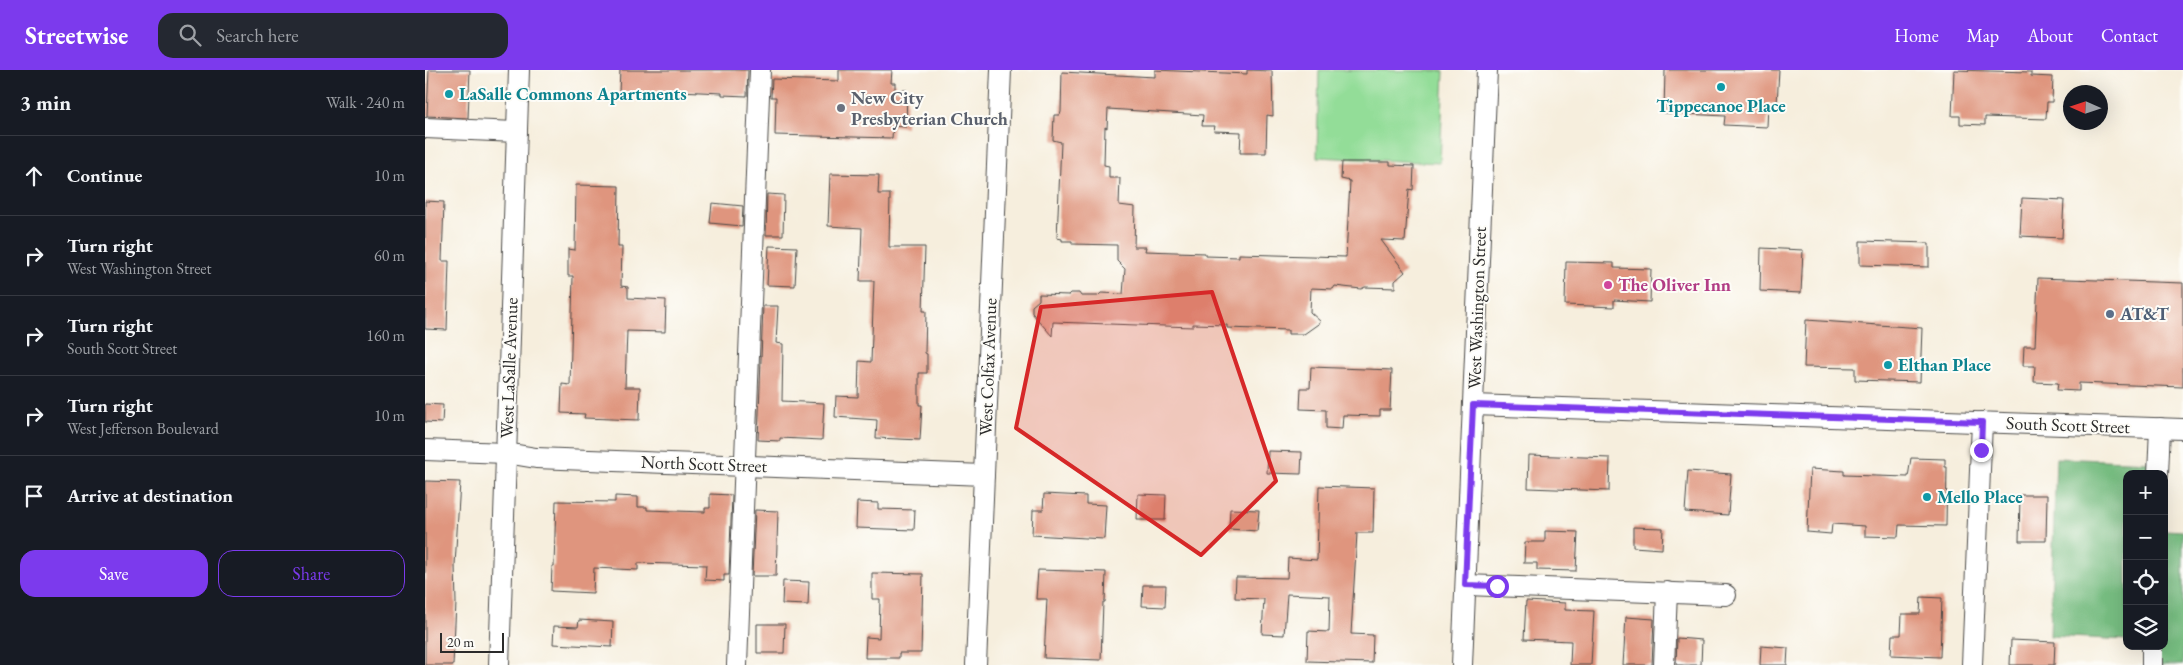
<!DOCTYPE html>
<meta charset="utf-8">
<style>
body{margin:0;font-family:"EB Garamond",serif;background:#242831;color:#f1f3f6}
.controls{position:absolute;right:15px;bottom:15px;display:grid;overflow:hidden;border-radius:10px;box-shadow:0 5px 20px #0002}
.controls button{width:45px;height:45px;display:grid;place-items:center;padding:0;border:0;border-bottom:1px solid #363941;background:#171b24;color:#f1f3f6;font:25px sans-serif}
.compass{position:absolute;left:1638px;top:15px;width:45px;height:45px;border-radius:50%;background:#171b24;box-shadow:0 5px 20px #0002;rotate:273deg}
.scale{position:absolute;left:15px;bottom:12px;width:64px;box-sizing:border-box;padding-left:5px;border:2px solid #2b2b2b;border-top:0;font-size:14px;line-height:18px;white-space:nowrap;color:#2b2b2b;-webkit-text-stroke:4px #fdfcf7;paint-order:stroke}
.stop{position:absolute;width:15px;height:15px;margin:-11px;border:4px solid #7c3aed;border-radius:50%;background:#fff}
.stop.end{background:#7c3aed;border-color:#fff;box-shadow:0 1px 5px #0008}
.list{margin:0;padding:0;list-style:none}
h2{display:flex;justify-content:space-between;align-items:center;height:65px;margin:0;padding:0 20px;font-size:21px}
h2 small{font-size:16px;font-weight:400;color:#9ea1a6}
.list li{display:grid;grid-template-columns:32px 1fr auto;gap:15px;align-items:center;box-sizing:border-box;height:80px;padding:0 20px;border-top:1px solid #363941}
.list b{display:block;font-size:19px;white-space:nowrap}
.list p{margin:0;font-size:16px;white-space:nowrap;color:#9ea1a6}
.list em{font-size:16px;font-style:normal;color:#9ea1a6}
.actions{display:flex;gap:10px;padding:15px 20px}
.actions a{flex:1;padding:11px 0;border:1px solid #7c3aed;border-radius:15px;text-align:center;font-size:18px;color:#7c3aed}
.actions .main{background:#7c3aed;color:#fff}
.icon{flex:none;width:28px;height:28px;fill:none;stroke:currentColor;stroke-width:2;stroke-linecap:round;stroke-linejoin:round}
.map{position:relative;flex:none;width:1758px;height:595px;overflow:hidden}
header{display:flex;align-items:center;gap:30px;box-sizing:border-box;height:70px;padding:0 25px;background:#7c3aed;color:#fff}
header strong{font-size:24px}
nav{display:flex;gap:28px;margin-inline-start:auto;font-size:18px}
.search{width:350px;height:45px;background:#242831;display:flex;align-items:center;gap:12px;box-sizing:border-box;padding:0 18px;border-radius:15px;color:#9ea1a6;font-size:19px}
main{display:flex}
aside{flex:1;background:#171b24}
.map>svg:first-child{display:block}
.green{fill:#93dd98;stroke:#5f8462}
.forest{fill:#76bc80;stroke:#507456}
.building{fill:#df957e}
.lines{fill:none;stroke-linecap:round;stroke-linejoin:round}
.minor-casing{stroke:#494846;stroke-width:22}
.minor{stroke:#fff;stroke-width:20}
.route{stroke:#7c3aed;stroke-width:6}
.marked{fill:#d62828;fill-opacity:0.2;stroke:#d62828;stroke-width:4;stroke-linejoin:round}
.culture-dot{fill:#0f9aa8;stroke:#fdfcf7;stroke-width:2}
.worship-dot{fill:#6b7280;stroke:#fdfcf7;stroke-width:2}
.hotel-dot{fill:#d1479c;stroke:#fdfcf7;stroke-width:2}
.service-dot{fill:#5c6f8a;stroke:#fdfcf7;stroke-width:2}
.labels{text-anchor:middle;stroke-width:4;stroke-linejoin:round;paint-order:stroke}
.culture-label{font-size:18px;font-weight:bold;fill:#0d838f;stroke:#fdfcf7;text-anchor:start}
.worship-label{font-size:18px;font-weight:bold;fill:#5b616d;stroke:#fdfcf7;text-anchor:start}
.hotel-label{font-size:18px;font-weight:bold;fill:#b23c85;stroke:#fdfcf7;text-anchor:start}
.street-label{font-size:18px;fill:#2b2b2b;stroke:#fdfcf7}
.service-label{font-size:18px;font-weight:bold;fill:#4e5e75;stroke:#fdfcf7;text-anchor:start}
</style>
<header>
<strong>Streetwise</strong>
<div class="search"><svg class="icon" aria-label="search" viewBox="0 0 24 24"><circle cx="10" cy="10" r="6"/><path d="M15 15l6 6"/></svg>Search here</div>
<nav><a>Home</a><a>Map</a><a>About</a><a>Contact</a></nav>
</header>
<main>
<aside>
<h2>3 min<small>Walk · 240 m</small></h2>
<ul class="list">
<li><svg class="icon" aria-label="ahead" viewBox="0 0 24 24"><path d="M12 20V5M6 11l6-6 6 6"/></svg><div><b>Continue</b></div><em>10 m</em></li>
<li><svg class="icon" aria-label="right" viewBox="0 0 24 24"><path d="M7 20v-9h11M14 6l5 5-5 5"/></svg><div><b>Turn right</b><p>West Washington Street</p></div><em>60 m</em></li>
<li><svg class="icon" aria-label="right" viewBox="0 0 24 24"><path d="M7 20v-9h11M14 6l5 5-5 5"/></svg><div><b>Turn right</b><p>South Scott Street</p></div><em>160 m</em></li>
<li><svg class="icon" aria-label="right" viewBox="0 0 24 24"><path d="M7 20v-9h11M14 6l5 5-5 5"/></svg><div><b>Turn right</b><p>West Jefferson Boulevard</p></div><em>10 m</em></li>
<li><svg class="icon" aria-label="arrive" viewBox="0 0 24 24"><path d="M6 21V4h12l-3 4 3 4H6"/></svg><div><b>Arrive at destination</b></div></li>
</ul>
<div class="actions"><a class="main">Save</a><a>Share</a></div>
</aside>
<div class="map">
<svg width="1758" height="595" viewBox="0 0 1758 595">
<rect width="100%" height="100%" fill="#fdfcf7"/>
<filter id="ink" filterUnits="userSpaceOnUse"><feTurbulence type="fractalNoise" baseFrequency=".02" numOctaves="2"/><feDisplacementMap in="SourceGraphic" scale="10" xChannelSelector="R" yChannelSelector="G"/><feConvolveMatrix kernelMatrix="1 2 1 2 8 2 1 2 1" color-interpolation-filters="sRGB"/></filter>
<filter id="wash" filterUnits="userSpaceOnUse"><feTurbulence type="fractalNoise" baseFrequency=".0096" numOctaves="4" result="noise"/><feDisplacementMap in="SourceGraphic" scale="20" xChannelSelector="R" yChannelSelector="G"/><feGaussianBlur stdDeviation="1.12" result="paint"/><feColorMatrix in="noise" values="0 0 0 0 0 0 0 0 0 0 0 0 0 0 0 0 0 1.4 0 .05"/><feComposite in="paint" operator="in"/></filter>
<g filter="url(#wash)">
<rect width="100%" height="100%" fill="#f6eedd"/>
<path class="green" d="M 894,0 L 1019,1 L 1015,93 L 892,87 Z"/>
<g class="forest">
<path d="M 1631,388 L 1725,392 L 1724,404 L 1702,404 L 1702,570 L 1625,566 Z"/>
<path d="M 1739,460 L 1758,461 L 1758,595 L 1734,595 L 1735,576 L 1739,576 Z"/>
</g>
<g id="blocks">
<g class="building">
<path d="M 4,0 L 45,0 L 43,48 L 2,46 Z"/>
<path d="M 195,0 L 323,0 L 322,26 L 297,25 L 297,23 L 232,20 L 232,24 L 194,22 Z"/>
<path d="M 414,0 L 467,0 L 466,13 L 470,13 L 470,20 L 482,20 L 481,57 L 468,56 L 467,68 L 350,65 L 351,27 L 346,27 L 347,9 L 414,11 Z"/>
<path d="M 730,0 L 822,4 L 822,0 L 847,1 L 848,46 L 842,45 L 841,83 L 815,83 L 816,62 L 789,61 L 790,56 L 777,56 L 778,45 L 683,39 L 682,58 L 680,57 L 679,95 L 684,96 L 684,108 L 695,108 L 694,135 L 710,137 L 709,177 L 721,177 L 720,181 L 780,183 L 780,186 L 814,187 L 814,184 L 921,187 L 925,111 L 916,109 L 917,92 L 965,92 L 965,95 L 989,96 L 988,120 L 984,119 L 980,171 L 956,170 L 980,202 L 970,211 L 970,218 L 940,217 L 936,219 L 910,216 L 908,219 L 886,218 L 885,242 L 896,252 L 879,264 L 863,264 L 863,260 L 802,258 L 802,255 L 768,254 L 768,257 L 628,252 L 627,266 L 607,243 L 607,236 L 614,230 L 614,224 L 644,225 L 646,223 L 654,223 L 656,226 L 673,226 L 676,223 L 698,224 L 700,199 L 692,191 L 692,175 L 647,174 L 647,171 L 637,171 L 637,169 L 632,168 L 636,72 L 628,70 L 629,45 L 635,45 L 636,42 L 637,2 L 730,7 Z"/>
<path d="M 1240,0 L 1354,0 L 1352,34 L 1343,34 L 1342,57 L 1299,55 L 1300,46 L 1239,43 Z"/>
<path d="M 1529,0 L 1606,2 L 1606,6 L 1628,7 L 1627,32 L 1622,32 L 1621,49 L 1560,47 L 1560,55 L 1535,54 L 1535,46 L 1527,46 Z"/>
<path d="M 405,104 L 454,105 L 453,124 L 465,124 L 464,177 L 500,177 L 498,241 L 501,241 L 500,283 L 502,284 L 502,303 L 494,303 L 494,335 L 497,335 L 495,370 L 451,368 L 452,350 L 410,347 L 411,326 L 433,327 L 434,291 L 446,292 L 449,211 L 435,211 L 437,158 L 403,156 Z"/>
<path d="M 151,115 L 194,116 L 193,177 L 197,177 L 196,216 L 203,217 L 203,228 L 241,230 L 240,262 L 202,261 L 200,317 L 215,317 L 214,350 L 159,348 L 160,344 L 136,343 L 137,314 L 145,315 L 148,206 L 143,206 L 143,179 L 150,180 Z"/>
<path d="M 342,124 L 359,125 L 358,165 L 341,165 Z"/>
<path d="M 1597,128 L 1639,130 L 1637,168 L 1595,166 Z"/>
<path d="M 0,131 L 19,132 L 17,191 L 24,191 L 22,260 L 0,259 Z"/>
<path d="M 287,133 L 318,136 L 317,156 L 285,153 Z"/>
<path d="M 1435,171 L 1504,173 L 1504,197 L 1435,195 Z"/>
<path d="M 344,176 L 372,177 L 370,216 L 342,215 Z"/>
<path d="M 1336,178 L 1378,180 L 1376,223 L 1335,221 Z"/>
<path d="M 1141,192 L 1189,193 L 1189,198 L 1226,199 L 1225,232 L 1189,230 L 1189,237 L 1140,235 Z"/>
<path d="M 1613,208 L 1758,213 L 1758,317 L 1654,313 L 1654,321 L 1632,320 L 1633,313 L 1609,312 L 1610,296 L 1598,296 L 1599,276 L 1610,276 Z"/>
<path d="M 338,236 L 353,236 L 351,273 L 358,274 L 357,331 L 399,333 L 397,370 L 355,368 L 355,371 L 333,370 Z"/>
<path d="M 1381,250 L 1497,258 L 1495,312 L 1430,310 L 1430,298 L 1379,297 Z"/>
<path d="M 886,297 L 967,300 L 965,340 L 955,340 L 955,346 L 918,345 L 917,359 L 901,358 L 901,340 L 875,339 L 876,318 L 885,318 Z"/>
<path d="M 0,334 L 18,335 L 17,353 L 0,352 Z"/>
<path d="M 843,381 L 877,382 L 876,404 L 842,403 Z"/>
<path d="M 1104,385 L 1185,388 L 1184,421 L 1103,418 Z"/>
<path d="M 1486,388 L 1520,389 L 1520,397 L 1522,397 L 1521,456 L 1474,455 L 1473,467 L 1440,466 L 1440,456 L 1407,454 L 1406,464 L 1382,462 L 1385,399 L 1419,401 L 1419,405 L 1483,407 Z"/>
<path d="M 1263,401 L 1306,404 L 1303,445 L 1260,442 Z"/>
<path d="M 0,411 L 35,412 L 30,495 L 31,533 L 28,595 L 0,595 Z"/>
<path d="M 894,416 L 949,418 L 948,463 L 932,463 L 926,564 L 948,565 L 947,593 L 882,591 L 883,561 L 904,562 L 905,526 L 862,524 L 859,565 L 837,564 L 839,529 L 810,528 L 811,507 L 862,508 L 863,488 L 892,490 Z"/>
<path d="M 285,424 L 307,425 L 304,505 L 299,505 L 299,511 L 280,510 L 281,495 L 213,493 L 213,500 L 169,498 L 168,523 L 126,521 L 127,496 L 129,496 L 131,431 L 190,432 L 190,426 L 213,427 L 213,437 L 222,437 L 222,440 L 280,442 L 280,438 L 285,438 Z"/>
<path d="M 619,424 L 661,426 L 661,434 L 681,435 L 679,469 L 607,465 L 608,440 L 618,440 Z"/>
<path d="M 713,424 L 741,425 L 740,450 L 712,450 Z"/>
<path d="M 1595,425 L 1622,425 L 1621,471 L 1594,471 Z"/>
<path d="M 432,432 L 453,433 L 453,439 L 490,440 L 489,460 L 431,458 Z"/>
<path d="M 805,439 L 834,440 L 832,461 L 804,459 Z"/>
<path d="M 330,440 L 353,441 L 351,506 L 327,506 Z"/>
<path d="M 1208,457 L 1238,458 L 1237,479 L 1208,477 Z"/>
<path d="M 1120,461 L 1153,462 L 1151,501 L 1112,500 L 1112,493 L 1099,493 L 1100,472 L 1120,472 Z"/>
<path d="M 613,500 L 681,502 L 680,532 L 678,532 L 676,590 L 619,588 L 622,529 L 611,529 Z"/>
<path d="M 447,503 L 498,504 L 496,583 L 474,583 L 474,588 L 440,588 L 441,567 L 454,568 L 455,529 L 447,529 Z"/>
<path d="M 358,511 L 384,512 L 383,535 L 357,534 Z"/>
<path d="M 718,515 L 741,515 L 740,537 L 717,536 Z"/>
<path d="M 1496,527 L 1517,528 L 1515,587 L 1466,585 L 1467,565 L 1476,565 L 1477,544 L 1495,544 Z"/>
<path d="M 1101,531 L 1140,533 L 1140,540 L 1169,541 L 1166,595 L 1145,595 L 1146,571 L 1099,569 Z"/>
<path d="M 1201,547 L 1229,549 L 1227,595 L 1198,595 Z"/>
<path d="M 154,550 L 188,552 L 187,577 L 128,574 L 129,556 L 153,557 Z"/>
<path d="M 332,554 L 360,554 L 359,583 L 332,583 Z"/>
<path d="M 1252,568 L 1277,570 L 1276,595 L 1251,595 Z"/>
<path d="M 1586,570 L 1630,572 L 1629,595 L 1585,595 Z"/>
<path d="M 1336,576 L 1363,578 L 1362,595 L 1335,595 Z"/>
</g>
</g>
</g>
<g filter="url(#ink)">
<use href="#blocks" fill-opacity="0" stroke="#494846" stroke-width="1"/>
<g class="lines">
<defs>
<g id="minor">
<path d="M 0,58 L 92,62"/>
<path d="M 1048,335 L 1758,359"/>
<path d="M 0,380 L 81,383 L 111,388 L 559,405"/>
<path d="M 1733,404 L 1735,358"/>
<path d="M 1041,515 L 1301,525"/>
<path d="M 74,595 L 94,0"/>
<path d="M 312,595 L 335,0"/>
<path d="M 551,595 L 576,0"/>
<path d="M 1037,595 L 1062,0"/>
<path d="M 1239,595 L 1242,522"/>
<path d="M 1547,595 L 1557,352"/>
<path d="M 1727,595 L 1727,576"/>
</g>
</defs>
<use href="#minor" class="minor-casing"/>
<use href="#minor" class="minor"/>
</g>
</g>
<g class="lines" filter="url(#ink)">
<path class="route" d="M 1072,516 L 1040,515 L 1048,335 L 1557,352 L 1556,380"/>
</g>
<path class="marked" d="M 787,222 L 851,411 L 776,485 L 591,358 L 616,237 Z"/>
<g class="culture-dot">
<circle cx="1296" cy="17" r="5"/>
<circle cx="24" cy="24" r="5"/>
<circle cx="1463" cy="295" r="5"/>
<circle cx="1502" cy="427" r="5"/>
</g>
<circle class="worship-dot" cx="416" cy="38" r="5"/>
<circle class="hotel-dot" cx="1183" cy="215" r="5"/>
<circle class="service-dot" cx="1685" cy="244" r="5"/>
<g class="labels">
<g class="culture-label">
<text x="34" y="30">LaSalle Commons Apartments</text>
<text x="1296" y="42" text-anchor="middle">Tippecanoe Place</text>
<text x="1473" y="301">Elthan Place</text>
<text x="1512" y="433">Mello Place</text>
</g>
<g class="worship-label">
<text x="426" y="34">New City<tspan x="426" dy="21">Presbyterian Church</tspan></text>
</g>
<g class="hotel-label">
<text x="1193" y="221">The Oliver Inn</text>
</g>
<g class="street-label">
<text transform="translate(1052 238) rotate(-88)" y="6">West Washington Street</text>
<text transform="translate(563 297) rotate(-88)" y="6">West Colfax Avenue</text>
<text transform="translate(84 298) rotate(-88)" y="6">West LaSalle Avenue</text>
<text transform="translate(1643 355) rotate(2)" y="6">South Scott Street</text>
<text transform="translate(279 394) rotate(2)" y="6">North Scott Street</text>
</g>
<g class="service-label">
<text x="1695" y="250">AT&amp;T</text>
</g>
</g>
</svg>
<div class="controls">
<button>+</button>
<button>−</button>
<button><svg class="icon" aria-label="locate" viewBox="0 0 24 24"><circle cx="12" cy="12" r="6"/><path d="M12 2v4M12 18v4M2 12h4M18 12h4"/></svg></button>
<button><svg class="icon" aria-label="layers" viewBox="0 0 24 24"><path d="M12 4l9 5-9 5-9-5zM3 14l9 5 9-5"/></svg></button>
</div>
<svg class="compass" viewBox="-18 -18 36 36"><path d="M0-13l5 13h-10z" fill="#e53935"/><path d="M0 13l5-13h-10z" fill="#9ea1a6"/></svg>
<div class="scale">20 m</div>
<div class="stop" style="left:1072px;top:516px"></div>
<div class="stop end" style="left:1556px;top:380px"></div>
</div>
</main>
